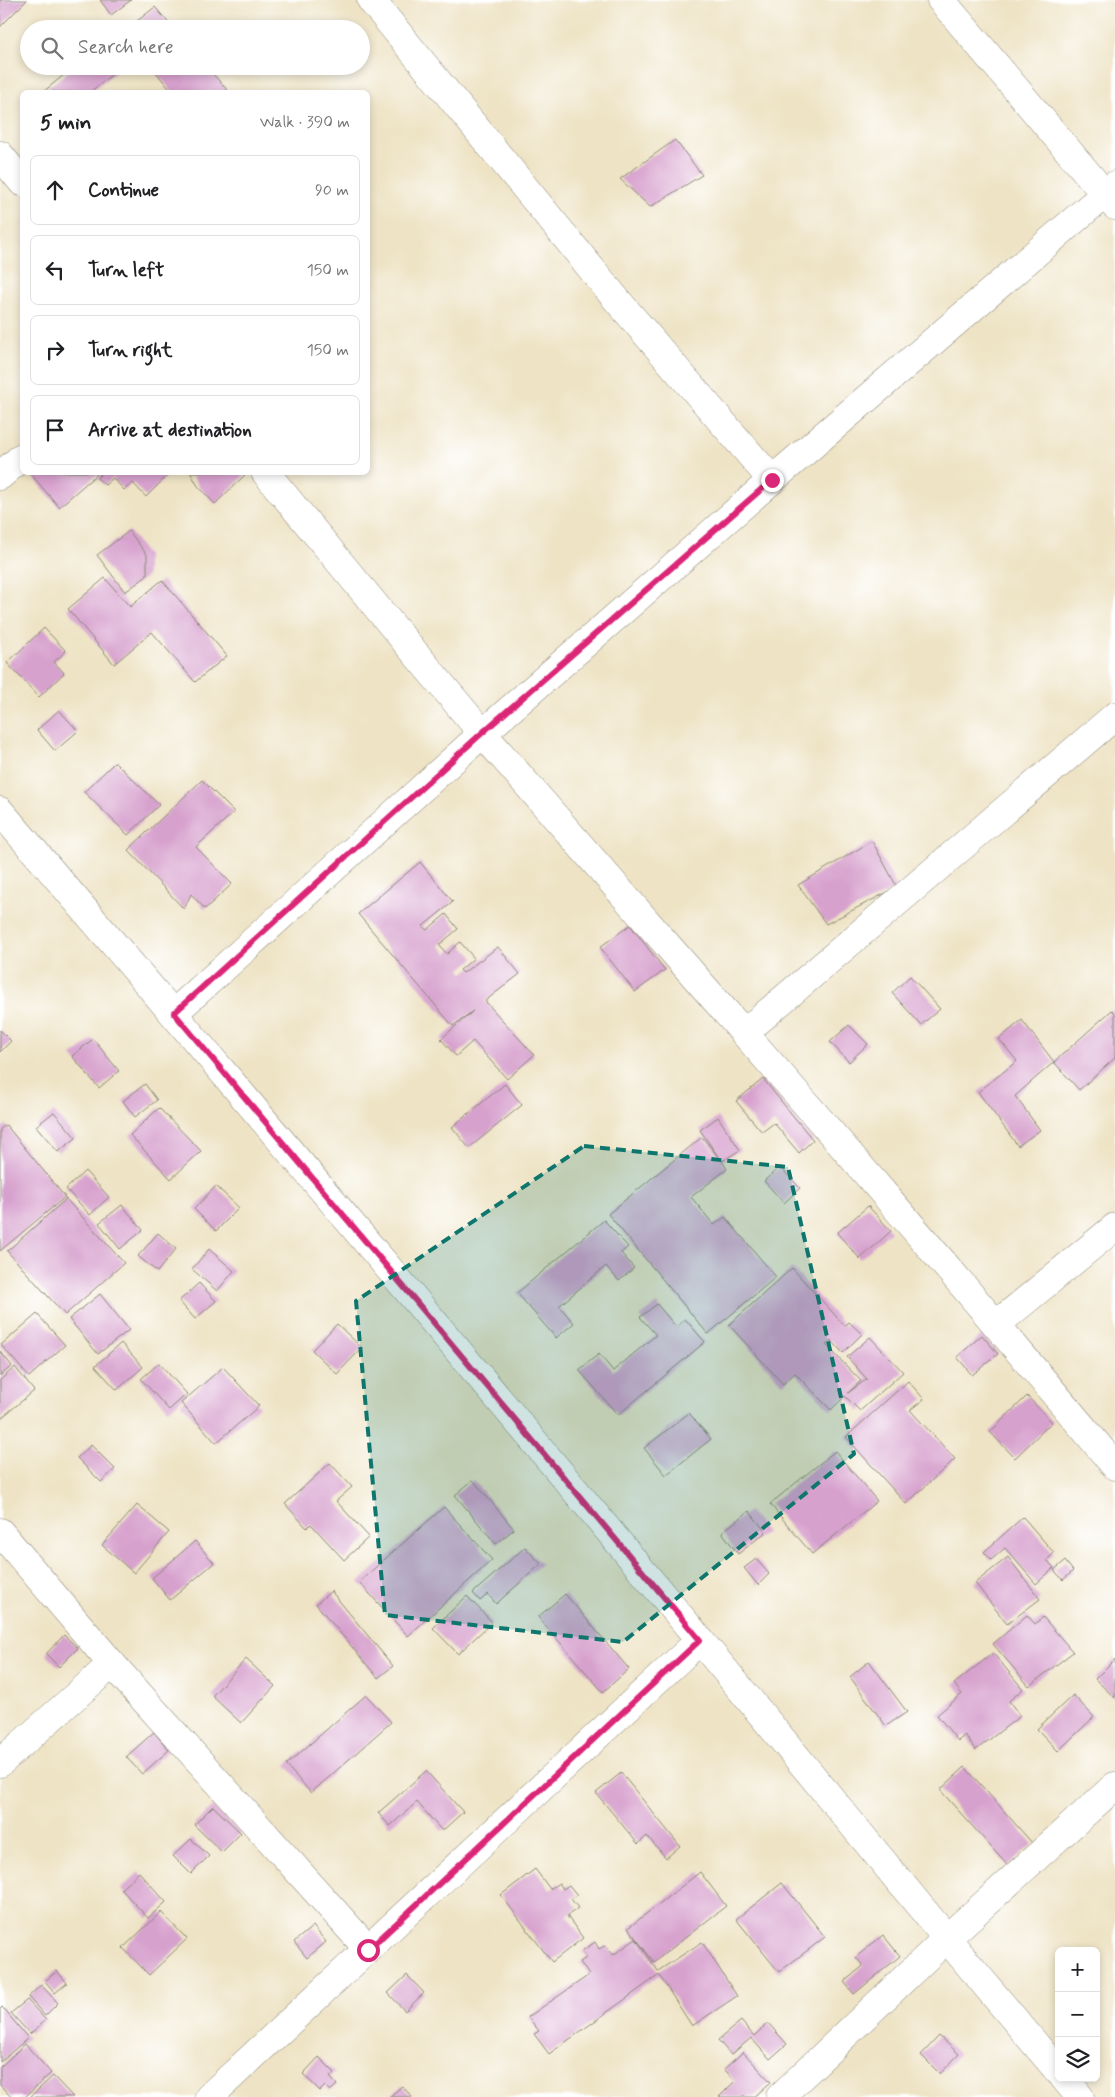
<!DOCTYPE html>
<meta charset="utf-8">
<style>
body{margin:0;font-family:Mynerve,sans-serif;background:#f6f6f6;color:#202124}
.controls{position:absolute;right:15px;bottom:15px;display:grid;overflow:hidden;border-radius:8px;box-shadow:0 2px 8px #0003}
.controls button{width:45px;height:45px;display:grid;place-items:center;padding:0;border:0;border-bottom:1px solid #e0e0e0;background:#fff;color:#202124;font:25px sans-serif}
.stop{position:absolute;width:15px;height:15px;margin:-11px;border:4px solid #db2777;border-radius:50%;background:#fff}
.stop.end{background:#db2777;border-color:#fff;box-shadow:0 1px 5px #0008}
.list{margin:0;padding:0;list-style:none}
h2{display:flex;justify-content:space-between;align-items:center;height:65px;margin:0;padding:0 20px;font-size:21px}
h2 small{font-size:16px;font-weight:400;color:#757577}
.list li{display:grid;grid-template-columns:32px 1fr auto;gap:15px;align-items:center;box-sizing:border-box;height:70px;margin:0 10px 10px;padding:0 10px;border:1px solid #e0e0e0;border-radius:8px}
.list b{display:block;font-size:19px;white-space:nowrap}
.list em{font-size:16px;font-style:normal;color:#757577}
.icon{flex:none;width:28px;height:28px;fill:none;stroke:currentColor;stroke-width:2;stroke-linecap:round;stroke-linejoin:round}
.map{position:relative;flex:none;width:1115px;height:2097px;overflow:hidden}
.search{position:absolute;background:#fff;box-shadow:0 2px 8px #0003;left:20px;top:20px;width:350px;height:55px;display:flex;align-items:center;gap:12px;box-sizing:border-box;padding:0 18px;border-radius:28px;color:#757577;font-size:19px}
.panel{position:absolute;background:#fff;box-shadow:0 2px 8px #0003;left:20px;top:90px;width:350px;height:385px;border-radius:8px}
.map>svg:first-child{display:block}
.building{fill:#d7a1ce}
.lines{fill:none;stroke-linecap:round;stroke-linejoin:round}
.street-casing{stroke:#8c8778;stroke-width:29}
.street{stroke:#fff;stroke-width:28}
.route{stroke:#db2777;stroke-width:6}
.marked{fill:#0f766e;fill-opacity:0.2;stroke:#0f766e;stroke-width:4;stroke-dasharray:10 6;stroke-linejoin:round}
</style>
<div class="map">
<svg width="1115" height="2097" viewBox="0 0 1115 2097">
<rect width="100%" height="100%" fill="#fff"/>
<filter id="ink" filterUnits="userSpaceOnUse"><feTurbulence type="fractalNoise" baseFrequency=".02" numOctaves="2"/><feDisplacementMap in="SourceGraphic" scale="10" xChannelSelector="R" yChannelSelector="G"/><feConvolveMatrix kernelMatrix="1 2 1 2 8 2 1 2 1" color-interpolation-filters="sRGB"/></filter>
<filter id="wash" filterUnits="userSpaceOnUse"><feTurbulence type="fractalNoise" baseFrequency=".0096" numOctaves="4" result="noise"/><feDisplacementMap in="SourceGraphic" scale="20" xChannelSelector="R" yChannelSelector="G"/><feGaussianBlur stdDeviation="1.12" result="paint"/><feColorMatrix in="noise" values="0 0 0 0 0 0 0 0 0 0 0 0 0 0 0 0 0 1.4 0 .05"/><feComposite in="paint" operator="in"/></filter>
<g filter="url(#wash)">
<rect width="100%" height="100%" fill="#eee3c5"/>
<g id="blocks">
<g class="building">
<path d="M 0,0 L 27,0 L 0,27 Z"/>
<path d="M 100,0 L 131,0 L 111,15 Z"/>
<path d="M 155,7 L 174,29 L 127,29 Z"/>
<path d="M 75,66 L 123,66 L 90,92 L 43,92 Z"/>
<path d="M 151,66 L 206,66 L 229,92 L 172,92 Z"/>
<path d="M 675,140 L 702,175 L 650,207 L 620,179 Z"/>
<path d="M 29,472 L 96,472 L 97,474 L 59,507 Z"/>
<path d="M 103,472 L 171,472 L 146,497 L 133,483 L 124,490 L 113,478 L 105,485 L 97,478 Z"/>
<path d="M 190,472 L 248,472 L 215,504 L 198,486 Z"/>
<path d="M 129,531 L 147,555 L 147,576 L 125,592 L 97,555 Z"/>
<path d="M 105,578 L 130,607 L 162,580 L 227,656 L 195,682 L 152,632 L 114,664 L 68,609 Z"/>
<path d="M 44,628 L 66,651 L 54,662 L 64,673 L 39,697 L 7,663 Z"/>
<path d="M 59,710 L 78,731 L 55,751 L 37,730 Z"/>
<path d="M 115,762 L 159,805 L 128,835 L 84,792 Z"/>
<path d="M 202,780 L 234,812 L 196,847 L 232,884 L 205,909 L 191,894 L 184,909 L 128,850 Z"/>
<path d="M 872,841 L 897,887 L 826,924 L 798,885 Z"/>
<path d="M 420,862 L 453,902 L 423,926 L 427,930 L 446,914 L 458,929 L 439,945 L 447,954 L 460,942 L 474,958 L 460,970 L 463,973 L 498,947 L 520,974 L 485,1001 L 534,1055 L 507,1079 L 473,1041 L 456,1056 L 441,1039 L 473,1011 L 453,1026 L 358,914 Z"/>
<path d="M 630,925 L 665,970 L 635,992 L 600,947 Z"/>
<path d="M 910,976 L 940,1009 L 921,1025 L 892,993 Z"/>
<path d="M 1112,1010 L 1115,1013 L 1115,1058 L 1079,1090 L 1054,1062 Z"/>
<path d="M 1022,1020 L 1054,1062 L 1015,1096 L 1040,1130 L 1018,1146 L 978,1092 L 1017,1061 L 999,1039 Z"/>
<path d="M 849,1025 L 868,1044 L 849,1062 L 830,1042 Z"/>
<path d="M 0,1030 L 11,1041 L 0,1052 Z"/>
<path d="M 93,1039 L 119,1071 L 99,1088 L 72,1056 Z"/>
<path d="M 763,1079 L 813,1140 L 799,1153 L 774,1123 L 762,1132 L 736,1101 Z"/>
<path d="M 145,1084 L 157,1100 L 135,1117 L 123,1101 Z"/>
<path d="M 505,1084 L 522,1105 L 469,1148 L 452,1127 Z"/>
<path d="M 159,1108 L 201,1151 L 171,1179 L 130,1135 Z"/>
<path d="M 54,1112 L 76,1138 L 58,1152 L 36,1126 Z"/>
<path d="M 718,1117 L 740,1150 L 722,1161 L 727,1169 L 691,1197 L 714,1225 L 725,1217 L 776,1277 L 708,1334 L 608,1214 L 702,1137 L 720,1159 L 700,1130 Z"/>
<path d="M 6,1125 L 65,1197 L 0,1251 L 0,1129 Z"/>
<path d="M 780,1167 L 800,1188 L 784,1203 L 764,1181 Z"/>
<path d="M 85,1171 L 109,1197 L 90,1215 L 66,1189 Z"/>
<path d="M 216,1186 L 239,1208 L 216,1231 L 194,1209 Z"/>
<path d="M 66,1199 L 124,1263 L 65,1315 L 7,1251 Z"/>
<path d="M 122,1205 L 143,1230 L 120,1249 L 99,1223 Z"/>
<path d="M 868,1206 L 891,1231 L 860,1259 L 837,1233 Z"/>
<path d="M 604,1220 L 628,1247 L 621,1253 L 634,1268 L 619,1281 L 606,1266 L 559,1306 L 574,1323 L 556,1338 L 517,1293 Z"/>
<path d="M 158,1233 L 176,1249 L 157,1272 L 138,1256 Z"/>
<path d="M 209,1249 L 234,1271 L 217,1291 L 192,1269 Z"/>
<path d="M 792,1268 L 845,1326 L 849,1322 L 862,1334 L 843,1353 L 831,1340 L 826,1345 L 861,1381 L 848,1393 L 867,1379 L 847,1357 L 870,1337 L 903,1372 L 860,1411 L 845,1396 L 831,1410 L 795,1373 L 783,1384 L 729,1325 Z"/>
<path d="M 199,1283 L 216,1301 L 195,1319 L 179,1301 Z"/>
<path d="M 100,1294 L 129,1330 L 98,1354 L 69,1319 Z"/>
<path d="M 657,1304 L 676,1327 L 685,1319 L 705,1342 L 618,1415 L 579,1370 L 599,1354 L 613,1371 L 656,1335 L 640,1317 Z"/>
<path d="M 37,1314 L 65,1345 L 29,1377 L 1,1345 Z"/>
<path d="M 337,1324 L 362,1348 L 337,1374 L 312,1350 Z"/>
<path d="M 982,1335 L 998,1354 L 972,1375 L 957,1357 Z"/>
<path d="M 121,1343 L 143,1367 L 117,1390 L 95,1366 Z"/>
<path d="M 0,1351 L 12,1366 L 0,1376 Z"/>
<path d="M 159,1363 L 187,1394 L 169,1410 L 141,1379 Z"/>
<path d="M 15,1367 L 34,1391 L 0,1419 L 0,1380 Z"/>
<path d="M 223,1367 L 259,1406 L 216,1443 L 181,1403 Z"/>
<path d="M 908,1381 L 924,1399 L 910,1410 L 955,1459 L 906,1504 L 846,1437 Z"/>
<path d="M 1027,1396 L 1052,1422 L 1015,1458 L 990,1432 Z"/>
<path d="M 689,1413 L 711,1439 L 666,1475 L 644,1448 Z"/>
<path d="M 91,1445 L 115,1469 L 101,1482 L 77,1458 Z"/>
<path d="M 835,1451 L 877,1501 L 812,1554 L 770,1504 Z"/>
<path d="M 330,1463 L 352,1487 L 336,1501 L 369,1537 L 344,1560 L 311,1524 L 307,1528 L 285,1504 Z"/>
<path d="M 473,1480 L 514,1529 L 496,1544 L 455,1495 Z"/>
<path d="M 137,1505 L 169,1532 L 134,1573 L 102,1545 Z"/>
<path d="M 444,1507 L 492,1560 L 408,1636 L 359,1582 Z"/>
<path d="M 749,1511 L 766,1532 L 738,1554 L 722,1532 Z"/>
<path d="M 1023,1517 L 1054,1553 L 1047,1560 L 1054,1568 L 1036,1584 L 1005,1548 L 991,1560 L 984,1552 Z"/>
<path d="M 195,1541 L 214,1563 L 170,1600 L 152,1578 Z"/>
<path d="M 525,1547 L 541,1564 L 496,1604 L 488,1594 L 480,1601 L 473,1593 Z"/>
<path d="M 1008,1557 L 1040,1599 L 1007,1624 L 975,1583 Z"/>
<path d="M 756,1559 L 769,1574 L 758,1585 L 744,1568 Z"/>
<path d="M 1065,1561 L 1073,1571 L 1063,1580 L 1054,1570 Z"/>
<path d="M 331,1591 L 393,1666 L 378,1678 L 316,1604 Z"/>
<path d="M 565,1594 L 629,1669 L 603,1692 L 538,1617 Z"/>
<path d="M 467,1596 L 492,1622 L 458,1654 L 433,1628 Z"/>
<path d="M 1027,1615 L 1035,1624 L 1043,1617 L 1073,1652 L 1029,1686 L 993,1644 Z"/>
<path d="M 64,1635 L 78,1648 L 59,1667 L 46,1654 Z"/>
<path d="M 993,1653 L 1023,1689 L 1009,1701 L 1020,1716 L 976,1750 L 965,1735 L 958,1741 L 937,1715 L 962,1694 L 954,1684 Z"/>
<path d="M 246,1659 L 275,1686 L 241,1723 L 212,1696 Z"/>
<path d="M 1115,1659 L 1115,1698 L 1095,1679 Z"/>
<path d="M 869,1661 L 907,1712 L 886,1726 L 850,1677 Z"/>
<path d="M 366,1695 L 391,1722 L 311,1793 L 286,1765 Z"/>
<path d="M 1073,1695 L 1094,1717 L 1058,1751 L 1037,1729 Z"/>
<path d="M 154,1732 L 169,1750 L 142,1774 L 126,1757 Z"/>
<path d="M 965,1767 L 1033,1844 L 1008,1866 L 940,1790 Z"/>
<path d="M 426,1771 L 463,1812 L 442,1831 L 417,1802 L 390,1826 L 378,1813 Z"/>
<path d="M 621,1773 L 680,1846 L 666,1858 L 647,1836 L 638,1844 L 596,1793 Z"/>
<path d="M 213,1806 L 241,1833 L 222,1852 L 194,1825 Z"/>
<path d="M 191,1839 L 209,1856 L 191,1874 L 173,1856 Z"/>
<path d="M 535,1869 L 550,1889 L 559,1883 L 563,1889 L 569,1885 L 577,1895 L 571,1899 L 578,1908 L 567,1916 L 583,1938 L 552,1962 L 501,1895 Z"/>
<path d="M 139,1872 L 166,1902 L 148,1918 L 121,1889 Z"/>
<path d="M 700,1872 L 726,1906 L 654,1962 L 628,1928 Z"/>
<path d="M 782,1883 L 825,1937 L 779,1972 L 736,1919 Z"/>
<path d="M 161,1912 L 187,1939 L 149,1975 L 123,1948 Z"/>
<path d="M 313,1926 L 326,1942 L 307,1958 L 294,1942 Z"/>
<path d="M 883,1935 L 900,1956 L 854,1994 L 844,1982 L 863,1966 L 856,1957 Z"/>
<path d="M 636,1939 L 658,1971 L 702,1942 L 737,1996 L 692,2026 L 659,1975 L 549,2054 L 534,2034 L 539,2031 L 528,2017 L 589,1975 L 580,1962 L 587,1957 L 582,1951 L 595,1942 L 599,1949 L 606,1945 L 613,1955 Z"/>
<path d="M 57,1971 L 67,1983 L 55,1993 L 45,1981 Z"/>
<path d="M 407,1975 L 424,1993 L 405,2011 L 388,1993 Z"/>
<path d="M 41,1985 L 58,2003 L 45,2016 L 28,1997 Z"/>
<path d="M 27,2000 L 46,2020 L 30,2034 L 11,2013 Z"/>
<path d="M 2,2007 L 28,2038 L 0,2062 L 0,2009 Z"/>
<path d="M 741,2021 L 754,2036 L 768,2023 L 787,2044 L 770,2059 L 751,2038 L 731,2055 L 718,2040 Z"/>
<path d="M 939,2036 L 959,2054 L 940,2074 L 921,2055 Z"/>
<path d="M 25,2044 L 51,2073 L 25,2097 L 11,2097 L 0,2085 L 0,2067 Z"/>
<path d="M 743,2052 L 771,2082 L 754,2097 L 719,2097 L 735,2081 L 724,2069 Z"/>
<path d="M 319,2057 L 335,2073 L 330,2077 L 337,2085 L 330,2091 L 325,2086 L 320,2091 L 303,2074 Z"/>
<path d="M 53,2076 L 73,2097 L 30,2097 Z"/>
<path d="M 402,2086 L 412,2097 L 389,2097 Z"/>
</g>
</g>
</g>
<g filter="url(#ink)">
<use href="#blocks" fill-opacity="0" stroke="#8c8778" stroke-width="1"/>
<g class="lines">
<defs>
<g id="street">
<path d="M 371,0 L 617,300 L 772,480"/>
<path d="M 941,0 L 1115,206"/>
<path d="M 0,155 L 22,182"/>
<path d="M 265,472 C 338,560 410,648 484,735 C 695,978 909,1218 1115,1466"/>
<path d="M 0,476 L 22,457"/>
<path d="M 0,811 C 235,1085 468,1361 699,1639 C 819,1783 937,1929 1059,2072"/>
<path d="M 174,1013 L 483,733 L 772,480 L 1115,185"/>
<path d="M 745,1032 L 1115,716"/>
<path d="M 997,1324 L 1115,1227"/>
<path d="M 0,1532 L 112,1664 L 368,1949"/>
<path d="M 0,1763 L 112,1664"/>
<path d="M 1064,2078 L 1080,2097"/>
<path d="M 209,2097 L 700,1640"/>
<path d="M 780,2097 L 946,1939 L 1115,1786"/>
</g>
</defs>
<use href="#street" class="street-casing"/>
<use href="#street" class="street"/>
</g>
</g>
<g class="lines" filter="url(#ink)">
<path class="route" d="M 368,1950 L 700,1640 L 174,1013 L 482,733 L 772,480"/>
</g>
<path class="marked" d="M 584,1146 L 788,1167 L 854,1454 L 623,1642 L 385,1615 L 356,1301 Z"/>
</svg>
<div class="controls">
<button>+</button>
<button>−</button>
<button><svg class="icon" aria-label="layers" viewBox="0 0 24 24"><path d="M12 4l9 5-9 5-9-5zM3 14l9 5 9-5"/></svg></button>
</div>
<div class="stop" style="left:368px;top:1950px"></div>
<div class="stop end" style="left:772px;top:480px"></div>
<div class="search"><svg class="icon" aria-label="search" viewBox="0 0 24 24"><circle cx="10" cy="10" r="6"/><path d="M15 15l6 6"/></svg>Search here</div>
<section class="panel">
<h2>5 min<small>Walk · 390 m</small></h2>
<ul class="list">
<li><svg class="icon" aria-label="ahead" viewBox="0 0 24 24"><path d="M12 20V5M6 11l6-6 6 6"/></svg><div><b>Continue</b></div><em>90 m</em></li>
<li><svg class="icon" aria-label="left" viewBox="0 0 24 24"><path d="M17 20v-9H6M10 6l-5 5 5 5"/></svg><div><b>Turn left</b></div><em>150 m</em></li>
<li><svg class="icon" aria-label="right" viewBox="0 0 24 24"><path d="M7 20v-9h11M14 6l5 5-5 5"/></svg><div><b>Turn right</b></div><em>150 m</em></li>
<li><svg class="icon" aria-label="arrive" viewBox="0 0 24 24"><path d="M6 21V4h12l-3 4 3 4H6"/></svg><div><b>Arrive at destination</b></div></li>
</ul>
</section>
</div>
